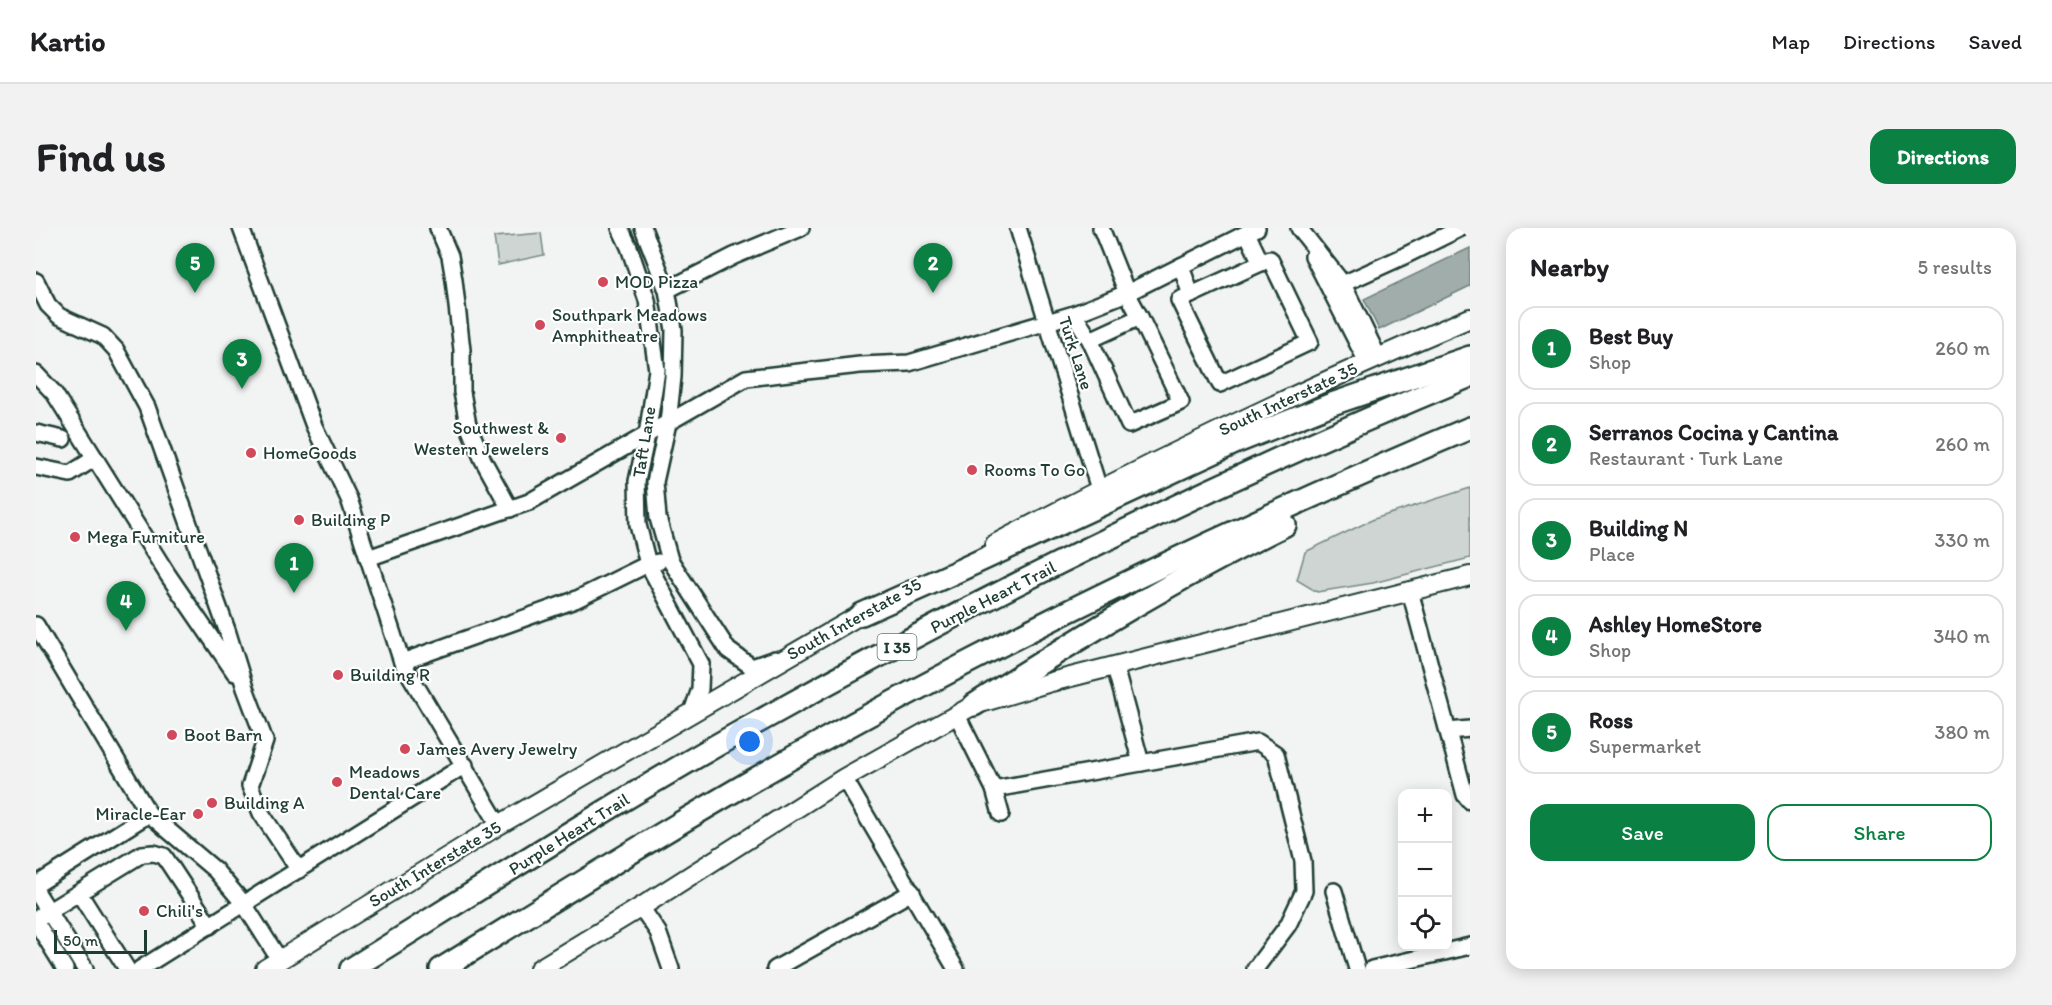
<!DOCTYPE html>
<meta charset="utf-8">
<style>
body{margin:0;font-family:Itim,sans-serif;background:#f2f2f2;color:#202124}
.controls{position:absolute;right:18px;bottom:18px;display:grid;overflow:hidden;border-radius:12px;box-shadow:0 3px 15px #0003}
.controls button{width:54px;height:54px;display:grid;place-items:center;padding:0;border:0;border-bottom:2px solid #e0e0e0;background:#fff;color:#202124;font:30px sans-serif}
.scale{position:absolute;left:18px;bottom:15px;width:93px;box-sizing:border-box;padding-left:6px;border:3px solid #1f3d34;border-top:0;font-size:16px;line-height:21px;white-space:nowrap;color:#1f3d34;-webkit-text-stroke:4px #fff;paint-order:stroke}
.you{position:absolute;left:714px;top:514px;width:21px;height:21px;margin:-15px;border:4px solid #fff;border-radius:50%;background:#1a73e8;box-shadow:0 0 0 9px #1a73e833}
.badge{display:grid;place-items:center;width:39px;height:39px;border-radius:50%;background:#0b8043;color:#fff;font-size:20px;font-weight:700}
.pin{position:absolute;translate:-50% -50px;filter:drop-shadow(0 2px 3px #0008)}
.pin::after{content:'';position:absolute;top:32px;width:21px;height:18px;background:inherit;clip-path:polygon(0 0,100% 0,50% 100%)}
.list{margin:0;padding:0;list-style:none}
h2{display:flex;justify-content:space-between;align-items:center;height:78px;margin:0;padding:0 24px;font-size:26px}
h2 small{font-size:20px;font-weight:400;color:#757577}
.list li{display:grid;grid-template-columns:39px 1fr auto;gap:18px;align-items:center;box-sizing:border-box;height:84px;margin:0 12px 12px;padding:0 12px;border:2px solid #e0e0e0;border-radius:18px}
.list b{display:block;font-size:22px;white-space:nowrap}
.list p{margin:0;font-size:20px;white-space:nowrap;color:#757577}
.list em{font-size:20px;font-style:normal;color:#757577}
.actions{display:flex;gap:12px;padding:18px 24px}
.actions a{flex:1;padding:14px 0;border:2px solid #0b8043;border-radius:18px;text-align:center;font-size:21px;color:#0b8043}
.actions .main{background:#0b8043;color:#fff}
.icon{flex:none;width:33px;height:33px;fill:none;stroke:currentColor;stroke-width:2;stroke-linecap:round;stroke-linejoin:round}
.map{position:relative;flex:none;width:1434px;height:741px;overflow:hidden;border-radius:18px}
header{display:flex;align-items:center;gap:36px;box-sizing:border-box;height:84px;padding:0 30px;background:#fff;border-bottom:2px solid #e0e0e0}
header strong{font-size:28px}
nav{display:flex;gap:33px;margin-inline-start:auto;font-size:21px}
.intro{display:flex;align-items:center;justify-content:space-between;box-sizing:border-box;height:144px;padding:0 36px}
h1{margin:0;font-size:42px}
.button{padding:15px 27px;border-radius:18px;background:#0b8043;color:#fff;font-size:21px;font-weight:700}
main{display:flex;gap:36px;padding:0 36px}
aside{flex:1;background:#fff;border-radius:18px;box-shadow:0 3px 15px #0003}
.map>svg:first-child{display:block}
.green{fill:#ced5d3;stroke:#768984;stroke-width:1.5}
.water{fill:#a1adaa;stroke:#6d807b;stroke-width:1.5}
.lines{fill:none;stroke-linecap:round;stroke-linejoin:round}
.minor-casing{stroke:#1f3d34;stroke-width:20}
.major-casing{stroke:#1f3d34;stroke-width:22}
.highway-casing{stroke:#1f3d34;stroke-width:26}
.minor{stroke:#fff;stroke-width:15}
.major{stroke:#fff;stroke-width:18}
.highway{stroke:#fff;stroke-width:21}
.poi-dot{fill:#d1495b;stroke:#fff;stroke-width:2}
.labels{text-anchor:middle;stroke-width:4.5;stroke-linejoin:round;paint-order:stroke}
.shield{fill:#fff;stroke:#627771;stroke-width:1.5}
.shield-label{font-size:16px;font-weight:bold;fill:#1f3d34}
.poi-label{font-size:18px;fill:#1f3d34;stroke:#fff;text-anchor:start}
.street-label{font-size:18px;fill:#1f3d34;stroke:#fff}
</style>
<header>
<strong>Kartio</strong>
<nav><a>Map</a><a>Directions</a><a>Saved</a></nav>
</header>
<div class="intro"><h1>Find us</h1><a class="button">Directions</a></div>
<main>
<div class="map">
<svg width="1434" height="741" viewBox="0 0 1434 741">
<rect width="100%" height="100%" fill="#f2f3f3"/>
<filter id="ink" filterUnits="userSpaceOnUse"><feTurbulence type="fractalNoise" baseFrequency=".0167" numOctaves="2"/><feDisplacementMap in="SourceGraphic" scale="12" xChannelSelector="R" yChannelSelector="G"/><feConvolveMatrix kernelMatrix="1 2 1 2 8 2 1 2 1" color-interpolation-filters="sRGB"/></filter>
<g filter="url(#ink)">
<g class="green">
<path d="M 505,5 L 508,27 L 462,37 L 458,9 Z"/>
<path d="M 1434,260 L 1434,330 L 1337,355 L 1281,364 L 1261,352 L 1269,324 L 1338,291 Z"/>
</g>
<path class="water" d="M 1434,20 L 1434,58 L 1343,102 L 1328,71 Z"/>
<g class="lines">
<defs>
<g id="minor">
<path d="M 205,0 L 278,198 L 313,271 L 366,434 L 463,597"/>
<path d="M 402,0 L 414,28 L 418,52 L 426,122 L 426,164 L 432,197 L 447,232 L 474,281"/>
<path d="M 584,0 L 593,19 L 611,72 L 621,142 L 611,207 L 601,253 L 602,297 L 612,336 L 665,436 L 664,461 L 656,484"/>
<path d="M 607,0 L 631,62 L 638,102 L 637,149 L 632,195 L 619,254 L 622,290 L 634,332 L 692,422 L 716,439 L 739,431"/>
<path d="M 982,0 L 1063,261"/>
<path d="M 1065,0 L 1091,65 L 1104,89"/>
<path d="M 1263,0 L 1307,56 L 1342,129"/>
<path d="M 1277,28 L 1331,134"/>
<path d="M 1145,38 L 1155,67 L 1225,35 L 1211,5"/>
<path d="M 0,53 L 12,77 L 23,88 L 67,108 L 80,122 L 111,179 L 191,402 L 209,460 L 229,513 L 214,558 L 225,585 L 263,642"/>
<path d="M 1300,59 L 1364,30 L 1425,0"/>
<path d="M 631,62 L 698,28 L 765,0"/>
<path d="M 1155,67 L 1143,72 L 1184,156 L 1274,114 L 1234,31 L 1225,35"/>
<path d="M 1038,86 L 1054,112 L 1093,197 L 1145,174 L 1104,89 L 1054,112"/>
<path d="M 0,146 L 18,165 L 132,347 L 199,445"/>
<path d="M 0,205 L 27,211"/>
<path d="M 0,239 L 34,246 L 59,230"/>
<path d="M 332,330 L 493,274 L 710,150 L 824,137 L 873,135 L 1038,86 L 1091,65 L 1221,0"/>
<path d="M 1374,363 L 1429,567 L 1434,573"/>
<path d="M 0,397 L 113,586"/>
<path d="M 366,434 L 539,372 L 612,336 L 622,334"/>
<path d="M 921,487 L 958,561 L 965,586"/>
<path d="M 1412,503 L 1434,501"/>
<path d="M 1105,535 L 1222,514 L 1240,526 L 1267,633 L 1268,663 L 1252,697 L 1219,741"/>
<path d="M 808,550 L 920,741"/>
<path d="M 958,561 L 1105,535 L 1079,439"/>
<path d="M 0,657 L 113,586 L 179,642 L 208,676 L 243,731"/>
<path d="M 0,663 L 49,741"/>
<path d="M 1298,663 L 1321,741"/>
<path d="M 43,665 L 91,741"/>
<path d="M 605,679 L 622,704 L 635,741"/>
<path d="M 0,691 L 106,626 L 118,625 L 128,628 L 174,698"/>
<path d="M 0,694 L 29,741"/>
<path d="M 104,741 L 429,537"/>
<path d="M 739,741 L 876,664"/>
<path d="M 1336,741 L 1434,718"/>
</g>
<g id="major">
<path d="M 959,316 C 1114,234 1273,158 1434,90"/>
<path d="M 229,741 L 463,597 L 836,380"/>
<path d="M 503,741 L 605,679 L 808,550 L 938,477 L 1015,454 L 1434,348"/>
</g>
<g id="highway">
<path d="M 826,386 L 909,349 L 1201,214 L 1296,176 L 1434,129"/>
<path d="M 938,477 C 1038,413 1142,349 1249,297"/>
<path d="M 315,741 C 447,659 577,575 713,499 C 946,368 1187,250 1434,148"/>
<path d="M 405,741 C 523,669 640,595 761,527 C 977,405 1205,296 1434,200"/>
</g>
</defs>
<use href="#minor" class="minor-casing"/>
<use href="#major" class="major-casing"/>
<use href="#highway" class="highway-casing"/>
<use href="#minor" class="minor"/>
<use href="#major" class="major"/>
<use href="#highway" class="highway"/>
</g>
</g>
<g class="poi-dot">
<circle cx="567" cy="54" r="6"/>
<circle cx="504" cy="97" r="6"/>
<circle cx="525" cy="210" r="6"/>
<circle cx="215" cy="225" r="6"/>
<circle cx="936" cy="242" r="6"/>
<circle cx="263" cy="292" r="6"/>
<circle cx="39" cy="309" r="6"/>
<circle cx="302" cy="447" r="6"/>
<circle cx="136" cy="507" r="6"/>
<circle cx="369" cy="521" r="6"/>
<circle cx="301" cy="554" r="6"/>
<circle cx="176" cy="575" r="6"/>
<circle cx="162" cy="586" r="6"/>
<circle cx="108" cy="683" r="6"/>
</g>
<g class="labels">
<rect class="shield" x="841.5" y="406" width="39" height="26" rx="4.5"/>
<g class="shield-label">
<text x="861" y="425">I 35</text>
</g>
<g class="poi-label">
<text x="579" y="60">MOD Pizza</text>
<text x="516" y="93">Southpark Meadows<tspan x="516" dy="21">Amphitheatre</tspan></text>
<text x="513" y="206" text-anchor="end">Southwest &amp;<tspan x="513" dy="21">Western Jewelers</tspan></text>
<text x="227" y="231">HomeGoods</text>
<text x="948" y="248">Rooms To Go</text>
<text x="275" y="298">Building P</text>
<text x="51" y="315">Mega Furniture</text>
<text x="314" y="453">Building R</text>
<text x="148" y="513">Boot Barn</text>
<text x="381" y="527">James Avery Jewelry</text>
<text x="313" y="550">Meadows<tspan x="313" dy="21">Dental Care</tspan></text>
<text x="188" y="581">Building A</text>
<text x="150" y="592" text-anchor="end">Miracle-Ear</text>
<text x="120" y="689">Chili's</text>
</g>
<g class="street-label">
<text transform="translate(1040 125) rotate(72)" y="6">Turk Lane</text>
<text transform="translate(1252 171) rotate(-25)" y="6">South Interstate 35</text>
<text transform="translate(608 214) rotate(-81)" y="6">Taft Lane</text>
<text transform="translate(957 369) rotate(-27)" y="6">Purple Heart Trail</text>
<text transform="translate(818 391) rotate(-29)" y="6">South Interstate 35</text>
<text transform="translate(533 606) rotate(-32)" y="6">Purple Heart Trail</text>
<text transform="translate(399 636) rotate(-31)" y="6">South Interstate 35</text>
</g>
</g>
</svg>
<div class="controls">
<button>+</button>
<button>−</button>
<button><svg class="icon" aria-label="locate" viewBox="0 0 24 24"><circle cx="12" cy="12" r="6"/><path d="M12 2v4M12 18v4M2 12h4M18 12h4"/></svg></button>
</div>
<div class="scale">50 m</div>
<div class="you"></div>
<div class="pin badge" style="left:258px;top:365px">1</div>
<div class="pin badge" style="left:897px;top:65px">2</div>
<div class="pin badge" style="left:206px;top:161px">3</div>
<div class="pin badge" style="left:90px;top:403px">4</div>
<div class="pin badge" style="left:159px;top:65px">5</div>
</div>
<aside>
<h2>Nearby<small>5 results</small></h2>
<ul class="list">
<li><span class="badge">1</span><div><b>Best Buy</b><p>Shop</p></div><em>260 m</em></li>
<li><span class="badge">2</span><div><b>Serranos Cocina y Cantina</b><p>Restaurant · Turk Lane</p></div><em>260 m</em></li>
<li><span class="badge">3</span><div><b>Building N</b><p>Place</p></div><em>330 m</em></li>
<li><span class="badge">4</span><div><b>Ashley HomeStore</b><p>Shop</p></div><em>340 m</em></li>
<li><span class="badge">5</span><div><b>Ross</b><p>Supermarket</p></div><em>380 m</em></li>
</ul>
<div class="actions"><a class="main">Save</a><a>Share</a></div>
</aside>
</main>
